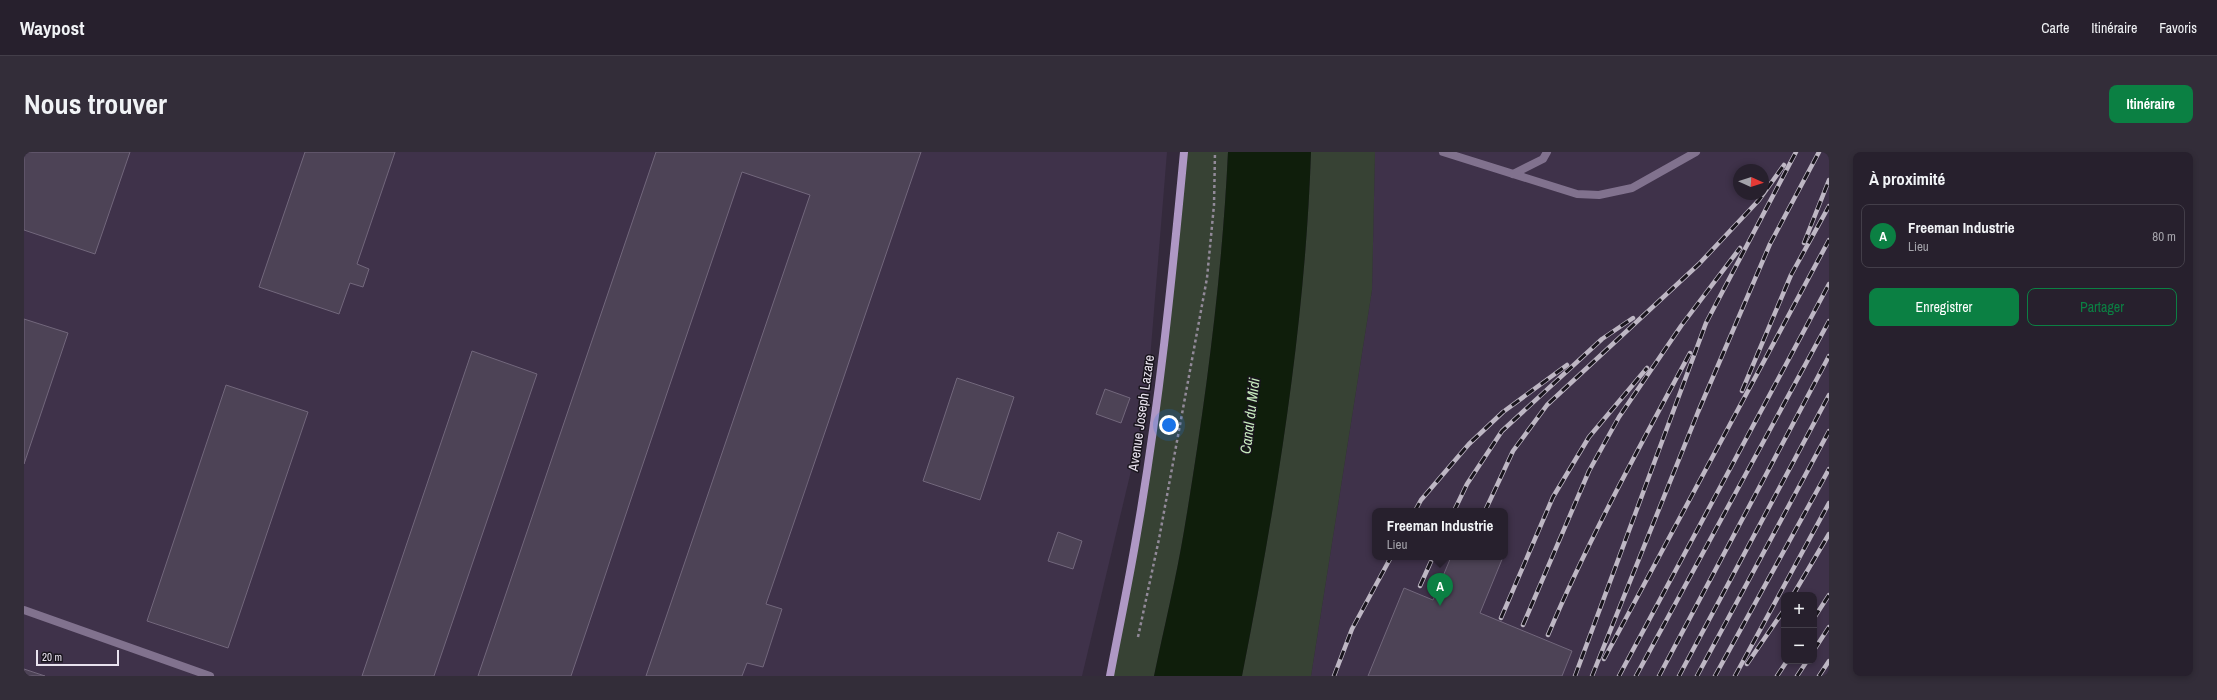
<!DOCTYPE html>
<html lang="fr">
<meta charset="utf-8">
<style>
body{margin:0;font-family:"Archivo Narrow",sans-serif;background:#332d39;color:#f1f3f6}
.controls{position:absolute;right:12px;bottom:12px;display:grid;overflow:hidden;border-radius:8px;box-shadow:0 2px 6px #0003}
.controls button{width:36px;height:36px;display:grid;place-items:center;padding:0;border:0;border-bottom:1px solid #433e49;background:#27202d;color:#f1f3f6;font:20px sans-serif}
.compass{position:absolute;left:1709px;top:12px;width:36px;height:36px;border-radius:50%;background:#27202d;box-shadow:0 2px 6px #0003;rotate:93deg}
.scale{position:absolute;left:12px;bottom:10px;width:83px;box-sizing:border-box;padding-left:4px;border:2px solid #e9e3ef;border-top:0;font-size:11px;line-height:14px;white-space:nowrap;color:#e9e3ef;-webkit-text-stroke:3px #19151d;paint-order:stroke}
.you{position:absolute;left:1145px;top:273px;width:14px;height:14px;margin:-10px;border:3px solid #fff;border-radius:50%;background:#1a73e8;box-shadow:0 0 0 6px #1a73e833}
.badge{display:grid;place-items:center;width:26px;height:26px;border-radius:50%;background:#0b8043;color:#fff;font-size:13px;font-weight:700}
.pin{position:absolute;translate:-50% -33px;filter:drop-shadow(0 1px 2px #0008)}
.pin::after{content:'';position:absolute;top:21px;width:14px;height:12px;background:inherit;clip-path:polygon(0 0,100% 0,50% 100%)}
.popup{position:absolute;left:1348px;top:356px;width:136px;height:52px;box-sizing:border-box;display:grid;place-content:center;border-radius:8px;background:#27202d;filter:drop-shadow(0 1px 3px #0005);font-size:13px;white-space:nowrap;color:#a4a3aa}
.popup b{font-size:15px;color:#f1f3f6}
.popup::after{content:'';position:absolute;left:50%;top:100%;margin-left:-8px;border:8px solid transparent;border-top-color:#27202d}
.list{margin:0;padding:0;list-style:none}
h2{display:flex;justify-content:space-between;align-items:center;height:52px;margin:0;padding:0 16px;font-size:17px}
h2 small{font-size:13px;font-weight:400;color:#a4a3aa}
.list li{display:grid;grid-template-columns:26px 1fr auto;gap:12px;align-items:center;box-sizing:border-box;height:64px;margin:0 8px 8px;padding:0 8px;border:1px solid #433e49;border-radius:8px}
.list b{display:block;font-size:15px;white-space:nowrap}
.list p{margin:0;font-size:13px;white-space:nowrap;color:#a4a3aa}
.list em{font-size:13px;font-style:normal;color:#a4a3aa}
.actions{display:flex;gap:8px;padding:12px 16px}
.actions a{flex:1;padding:9px 0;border:1px solid #0b8043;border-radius:8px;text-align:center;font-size:14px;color:#0b8043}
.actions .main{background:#0b8043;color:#fff}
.map{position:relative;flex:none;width:1805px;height:524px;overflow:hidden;border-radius:8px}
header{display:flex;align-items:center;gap:24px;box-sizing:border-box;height:56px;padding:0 20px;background:#27202d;border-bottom:1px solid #433e49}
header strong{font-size:19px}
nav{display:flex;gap:22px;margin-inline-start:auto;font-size:14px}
.intro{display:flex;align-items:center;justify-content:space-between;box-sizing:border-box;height:96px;padding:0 24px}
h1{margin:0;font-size:28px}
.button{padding:10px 18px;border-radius:8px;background:#0b8043;color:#fff;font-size:14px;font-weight:700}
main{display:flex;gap:24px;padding:0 24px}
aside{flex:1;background:#27202d;border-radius:8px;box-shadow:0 2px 6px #0003}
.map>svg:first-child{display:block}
.built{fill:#3f324a;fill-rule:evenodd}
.green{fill:#374234}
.water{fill:#0f1e0b}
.building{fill:#4d4356;stroke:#72677c}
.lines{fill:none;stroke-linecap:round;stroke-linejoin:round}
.path{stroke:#928a99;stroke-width:2.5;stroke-dasharray:3 3;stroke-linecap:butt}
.lane{stroke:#81728e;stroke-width:8}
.secondary{stroke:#af98c5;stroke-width:8}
.rail-casing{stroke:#beb7c4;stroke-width:4.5}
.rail{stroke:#19151d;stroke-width:3;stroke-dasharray:9;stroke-linecap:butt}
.labels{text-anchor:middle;stroke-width:3;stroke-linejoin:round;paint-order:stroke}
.street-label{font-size:14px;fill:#e9e3ef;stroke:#19151d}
.water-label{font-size:15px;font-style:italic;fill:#c7ebbe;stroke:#19151d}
</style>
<header>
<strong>Waypost</strong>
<nav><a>Carte</a><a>Itinéraire</a><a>Favoris</a></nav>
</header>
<div class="intro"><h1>Nous trouver</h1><a class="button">Itinéraire</a></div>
<main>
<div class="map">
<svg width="1805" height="524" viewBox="0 0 1805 524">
<rect width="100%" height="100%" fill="#342a3c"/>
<g class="built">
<path d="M 0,0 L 1143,0 L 1122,256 L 1058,524 L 0,524 Z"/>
<path d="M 1351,0 L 1805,0 L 1805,524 L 1287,524 L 1348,138 ZM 1715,18 L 1739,18 L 1739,42 L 1715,42 ZM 1351,359 L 1481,359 L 1481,405 L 1351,405 ZM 1760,443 L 1790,443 L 1790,509 L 1760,509 Z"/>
</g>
<g class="green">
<path d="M 1160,0 L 1204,0 C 1198,127 1181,254 1160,379 C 1152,427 1140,476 1130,524 L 1086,524 L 1113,381 Z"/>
<path d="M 1287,0 L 1351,0 L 1348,138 L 1287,524 L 1218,524 C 1252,351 1281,176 1287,0 Z"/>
</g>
<path class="water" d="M 1204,0 L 1287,0 C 1281,176 1252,352 1218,524 L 1130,524 C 1140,476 1152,427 1160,379 C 1181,254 1198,127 1204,0 Z"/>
<g class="building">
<path d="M 0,0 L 106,0 L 71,102 L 0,78 Z"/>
<path d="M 281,0 L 371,0 L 333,112 L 345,117 L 339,135 L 326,131 L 315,162 L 235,135 Z"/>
<path d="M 632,0 L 897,0 L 742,452 L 758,457 L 739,515 L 723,511 L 718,524 L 622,524 L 786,43 L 718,20 L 547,524 L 454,524 Z"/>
<path d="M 0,167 L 44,181 L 0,312 Z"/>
<path d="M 448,199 L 513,222 L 410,524 L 338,524 Z"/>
<path d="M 933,226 L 990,245 L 956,348 L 899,329 Z"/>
<path d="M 202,233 L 284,260 L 204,496 L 123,469 Z"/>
<path d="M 1081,237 L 1106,246 L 1097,271 L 1072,262 Z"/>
<path d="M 1034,380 L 1058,389 L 1049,417 L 1024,409 Z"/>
<path d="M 1427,405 L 1479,405 L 1456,461 L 1548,499 L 1538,524 L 1344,524 L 1380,436 L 1409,448 Z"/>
<path d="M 0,517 L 21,524 L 0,524 Z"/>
</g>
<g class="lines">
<path class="path" d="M 1114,485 L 1135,387 L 1183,126 L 1190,53 L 1191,0"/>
<g class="lane">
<path d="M 1419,0 L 1553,42 L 1575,43 L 1608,36 L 1672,0"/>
<path d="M 1489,22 L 1519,7 L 1523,0"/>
<path d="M 0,458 L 186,524"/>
</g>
<path class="secondary" d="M 1086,524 C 1095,476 1105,429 1113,381 C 1135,255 1148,127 1160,0"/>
<defs>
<g id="rail">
<path d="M 1780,91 L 1805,28"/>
<path d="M 1718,239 L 1767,123 L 1805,54"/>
<path d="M 1391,359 L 1397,348 L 1445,292 L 1479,260 L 1543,213"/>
<path d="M 1430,359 L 1443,332 L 1478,279 L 1578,187 L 1609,166"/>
<path d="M 1461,359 L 1489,299 L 1523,253 L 1675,112 L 1735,48 L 1760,13"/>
<path d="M 1396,434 L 1409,405"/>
<path d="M 1769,443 L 1805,382"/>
<path d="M 1477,466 L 1529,345 L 1565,285 L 1623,216"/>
<path d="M 1790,466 L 1805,443"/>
<path d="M 1499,473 L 1565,319 L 1595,265 L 1657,174 L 1716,96"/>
<path d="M 1524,483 C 1565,386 1616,294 1666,201"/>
<path d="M 1790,498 L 1805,475"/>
<path d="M 1580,507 L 1805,88"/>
<path d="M 1723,512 L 1760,458"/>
<path d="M 1310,524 L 1328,477 L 1367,405"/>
<path d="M 1551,524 L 1682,171 L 1772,0"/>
<path d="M 1568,524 L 1674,260 L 1746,92 L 1795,0"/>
<path d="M 1595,524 L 1805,132"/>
<path d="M 1612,524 L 1805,169"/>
<path d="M 1635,524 L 1805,204"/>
<path d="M 1655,524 L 1805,243"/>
<path d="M 1673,524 L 1805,279"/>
<path d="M 1691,524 L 1805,317"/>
<path d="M 1711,524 L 1805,351"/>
<path d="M 1753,524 L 1763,509"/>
<path d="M 1773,524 L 1783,509"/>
<path d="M 1795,524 L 1805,509"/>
</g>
</defs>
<use href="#rail" class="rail-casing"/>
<use href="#rail" class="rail"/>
</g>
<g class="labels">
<g class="street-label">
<text transform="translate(1117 261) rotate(-82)" y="5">Avenue Joseph Lazare</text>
</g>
<g class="water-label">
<text transform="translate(1226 264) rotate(-83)" y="5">Canal du Midi</text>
</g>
</g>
</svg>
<div class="controls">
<button>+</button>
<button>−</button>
</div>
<svg class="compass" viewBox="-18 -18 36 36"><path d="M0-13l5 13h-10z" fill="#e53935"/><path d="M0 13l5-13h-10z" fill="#a4a3aa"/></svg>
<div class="scale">20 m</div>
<div class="you"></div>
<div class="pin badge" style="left:1416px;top:454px">A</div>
<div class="popup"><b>Freeman Industrie</b>Lieu</div>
</div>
<aside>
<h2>À proximité<small></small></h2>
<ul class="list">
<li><span class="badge">A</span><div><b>Freeman Industrie</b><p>Lieu</p></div><em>80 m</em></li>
</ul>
<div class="actions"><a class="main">Enregistrer</a><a>Partager</a></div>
</aside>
</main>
